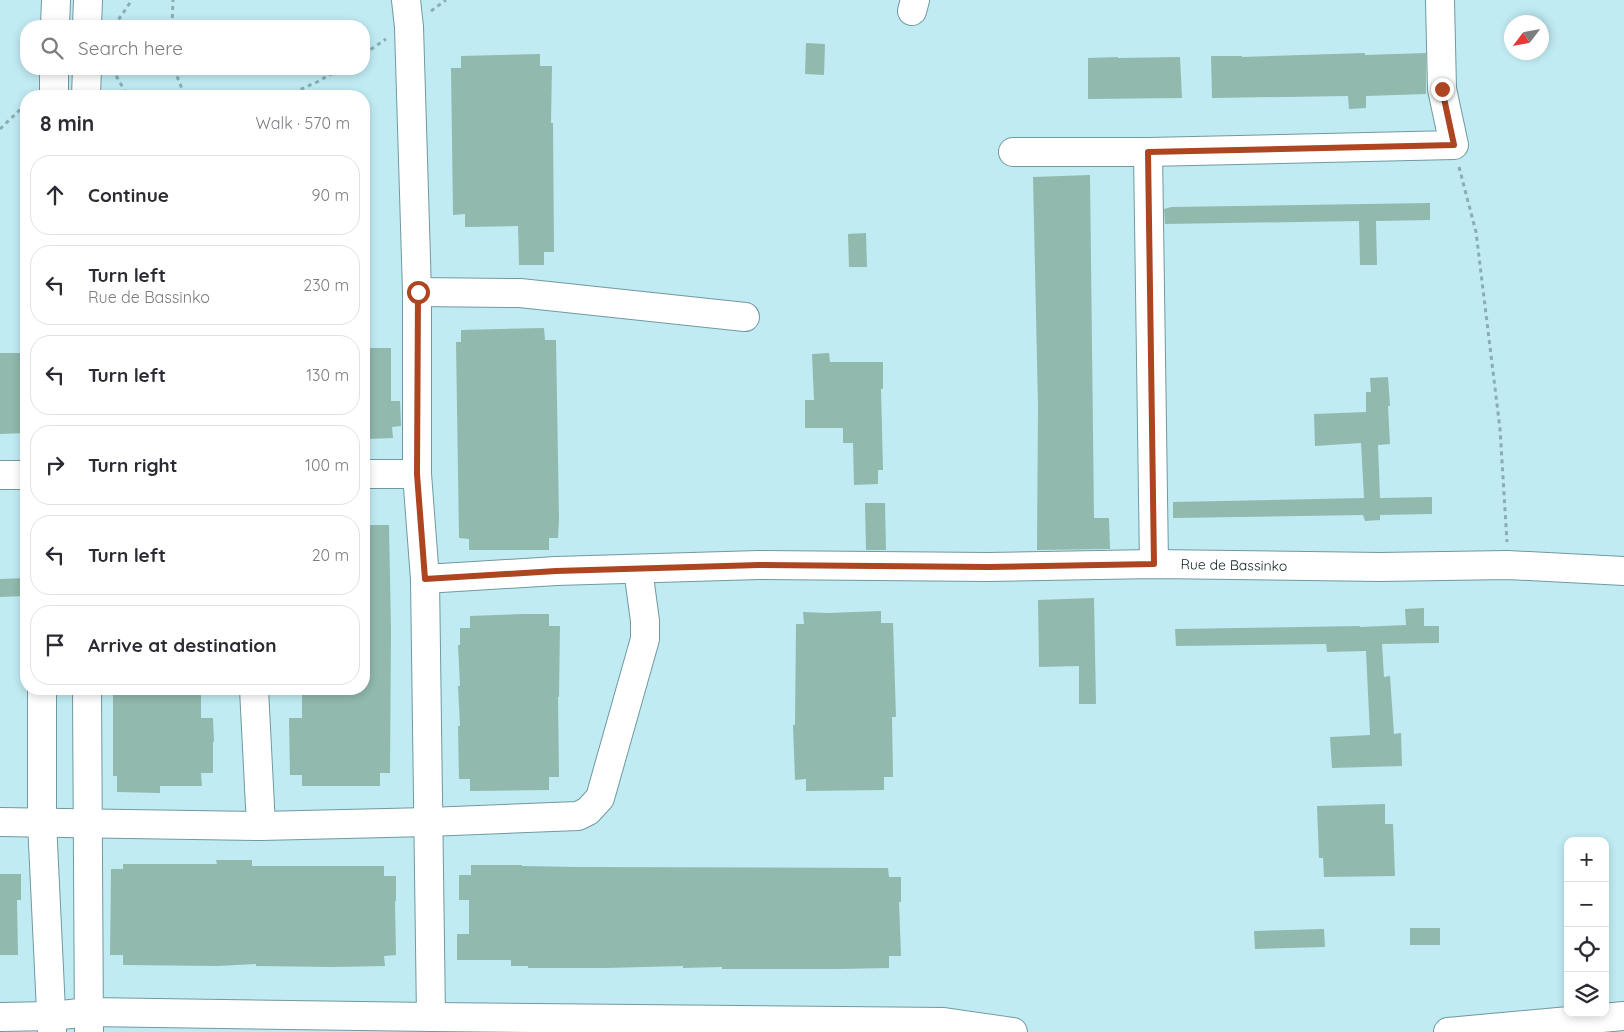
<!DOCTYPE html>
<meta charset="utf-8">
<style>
body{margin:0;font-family:Quicksand,sans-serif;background:#f7f7f7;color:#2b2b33}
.controls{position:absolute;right:15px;bottom:15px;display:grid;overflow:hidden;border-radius:10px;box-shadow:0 2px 8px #0003}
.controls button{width:45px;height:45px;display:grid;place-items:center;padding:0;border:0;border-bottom:1px solid #e1e1e2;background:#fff;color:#2b2b33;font:25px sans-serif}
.compass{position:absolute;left:1504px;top:15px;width:45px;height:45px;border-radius:50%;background:#fff;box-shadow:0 2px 8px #0003;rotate:238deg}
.stop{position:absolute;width:15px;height:15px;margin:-11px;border:4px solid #ac4520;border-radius:50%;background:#fff}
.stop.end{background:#ac4520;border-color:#fff;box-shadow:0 1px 5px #0008}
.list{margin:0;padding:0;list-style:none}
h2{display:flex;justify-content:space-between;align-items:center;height:65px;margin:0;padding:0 20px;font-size:21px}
h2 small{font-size:16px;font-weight:400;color:#7c7c81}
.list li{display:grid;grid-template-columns:32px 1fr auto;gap:15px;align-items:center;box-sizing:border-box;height:80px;margin:0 10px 10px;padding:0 10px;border:1px solid #e1e1e2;border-radius:20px}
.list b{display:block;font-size:19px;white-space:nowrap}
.list p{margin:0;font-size:16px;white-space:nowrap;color:#7c7c81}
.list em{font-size:16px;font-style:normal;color:#7c7c81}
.icon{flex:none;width:28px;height:28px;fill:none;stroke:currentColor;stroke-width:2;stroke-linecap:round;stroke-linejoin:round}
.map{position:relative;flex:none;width:1624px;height:1032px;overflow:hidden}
.search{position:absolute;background:#fff;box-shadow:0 2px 8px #0003;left:20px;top:20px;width:350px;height:55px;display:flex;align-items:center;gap:12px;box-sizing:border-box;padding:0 18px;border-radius:20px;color:#7c7c81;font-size:19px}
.panel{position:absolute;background:#fff;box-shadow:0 2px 8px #0003;left:20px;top:90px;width:350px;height:605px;border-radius:20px}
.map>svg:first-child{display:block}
.building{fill:#91b9ae}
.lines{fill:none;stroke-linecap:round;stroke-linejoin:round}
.minor-casing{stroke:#7099a0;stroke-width:30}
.path{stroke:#8aadb4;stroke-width:3;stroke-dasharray:4 4;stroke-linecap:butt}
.minor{stroke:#fff;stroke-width:28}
.route{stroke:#ac4520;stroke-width:6}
.labels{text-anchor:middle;stroke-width:4;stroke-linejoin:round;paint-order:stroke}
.street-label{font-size:14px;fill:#0d1e21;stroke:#fff}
</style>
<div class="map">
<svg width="1624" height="1032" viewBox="0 0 1624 1032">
<rect width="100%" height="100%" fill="#c0ebf3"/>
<g class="building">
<path d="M 806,43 L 825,44 L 824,75 L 805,74 Z"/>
<path d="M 1365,53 L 1365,55 L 1426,53 L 1426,94 L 1366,96 L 1366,108 L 1349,109 L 1348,96 L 1212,98 L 1211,56 L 1242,56 L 1242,57 Z"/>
<path d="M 540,54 L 540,66 L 552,66 L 551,123 L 553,123 L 554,252 L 544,252 L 544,265 L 519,265 L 518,226 L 465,227 L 465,214 L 453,215 L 451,68 L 461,68 L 461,56 Z"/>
<path d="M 1118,57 L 1118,58 L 1180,57 L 1182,98 L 1088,99 L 1088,58 Z"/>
<path d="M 1090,175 L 1094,518 L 1109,518 L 1110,549 L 1037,550 L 1038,407 L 1033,177 Z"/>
<path d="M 1430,203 L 1430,220 L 1376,221 L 1377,265 L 1360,265 L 1359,221 L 1165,224 L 1164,209 L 1171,207 Z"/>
<path d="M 866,233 L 867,267 L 849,267 L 848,234 Z"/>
<path d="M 544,328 L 545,340 L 556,340 L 559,519 L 558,538 L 549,538 L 549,550 L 469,550 L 469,539 L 459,538 L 456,342 L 461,342 L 461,330 Z"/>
<path d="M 366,348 L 391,348 L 391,401 L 400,401 L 401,426 L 392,427 L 393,438 L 368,439 L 366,397 L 364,397 L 364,380 L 366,380 Z"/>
<path d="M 0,353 L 23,353 L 25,433 L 0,434 Z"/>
<path d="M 829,353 L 830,362 L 883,362 L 883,389 L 881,389 L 883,470 L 878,470 L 878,484 L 854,485 L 853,443 L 843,443 L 843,428 L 805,428 L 805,400 L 814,400 L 812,354 Z"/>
<path d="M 1388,377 L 1390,406 L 1388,406 L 1390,444 L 1378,445 L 1380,498 L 1432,497 L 1432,514 L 1380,515 L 1380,520 L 1365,521 L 1363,515 L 1173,518 L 1173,502 L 1364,498 L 1361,443 L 1315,446 L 1314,414 L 1366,412 L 1366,392 L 1371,392 L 1370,378 Z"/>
<path d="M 865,503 L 885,503 L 886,550 L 866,550 Z"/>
<path d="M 364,525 L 389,525 L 391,630 L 390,773 L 380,773 L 380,786 L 302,786 L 302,775 L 290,775 L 289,718 L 302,718 L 302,689 L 364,689 Z"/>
<path d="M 26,578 L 26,596 L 0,597 L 0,579 Z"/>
<path d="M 1094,598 L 1096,704 L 1079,704 L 1079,666 L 1039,667 L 1038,600 Z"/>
<path d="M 1424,608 L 1424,626 L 1439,626 L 1439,643 L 1382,644 L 1384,677 L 1390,676 L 1394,734 L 1401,733 L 1402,766 L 1332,768 L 1330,737 L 1370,735 L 1366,651 L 1327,652 L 1326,644 L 1176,646 L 1175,629 L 1360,626 L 1360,627 L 1406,625 L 1405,609 Z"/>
<path d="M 881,611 L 881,623 L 893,623 L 896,717 L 892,717 L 893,777 L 884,777 L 884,790 L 806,791 L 806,779 L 795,780 L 793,725 L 795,725 L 796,624 L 804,624 L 803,612 L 828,613 Z"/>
<path d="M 524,614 L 549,614 L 549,626 L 560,626 L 559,697 L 558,697 L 559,777 L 549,777 L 549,790 L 470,791 L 470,779 L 459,779 L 458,726 L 460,726 L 458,686 L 460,686 L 458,645 L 460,645 L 460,628 L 470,628 L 470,616 Z"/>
<path d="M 113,689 L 201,689 L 201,718 L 213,718 L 214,742 L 213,742 L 213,773 L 201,773 L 202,786 L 160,786 L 160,793 L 117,792 L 117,776 L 113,776 Z"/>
<path d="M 1385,804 L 1385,824 L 1393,824 L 1395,876 L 1324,877 L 1323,858 L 1319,858 L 1317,806 Z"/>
<path d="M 216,860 L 252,860 L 252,866 L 384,866 L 384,876 L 396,876 L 396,901 L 395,901 L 396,955 L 384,956 L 385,966 L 333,967 L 256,966 L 256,964 L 218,966 L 123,965 L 123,955 L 110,955 L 111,869 L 123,869 L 123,864 L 217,864 Z"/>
<path d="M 471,865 L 522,865 L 522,866 L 578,867 L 888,868 L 889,877 L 901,877 L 901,902 L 899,902 L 901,956 L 889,956 L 889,968 L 838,969 L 722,969 L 722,967 L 683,968 L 683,966 L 605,968 L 528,968 L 528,966 L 511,966 L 511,960 L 457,960 L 457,934 L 469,934 L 469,900 L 459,900 L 459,875 L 471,875 Z"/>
<path d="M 0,874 L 21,874 L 21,900 L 17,900 L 18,955 L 0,955 Z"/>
<rect x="1410" y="928" width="30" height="17"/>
<path d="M 1324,929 L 1325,947 L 1255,949 L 1254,931 Z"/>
</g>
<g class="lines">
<defs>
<g id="minor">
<path d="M 406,0 L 409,27 L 417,292 L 417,474 L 425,579 L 431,1017"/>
<path d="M 912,11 L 915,0"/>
<path d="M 55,26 L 56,0"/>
<path d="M 87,26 L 88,0"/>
<path d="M 54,96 L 54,69"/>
<path d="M 86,96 L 87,69"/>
<path d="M 1013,152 L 1148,152 L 1454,145 L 1442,89 L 1440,0"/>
<path d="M 1148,152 L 1154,564"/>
<path d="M 417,292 L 520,293 L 745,317"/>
<path d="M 364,474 L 417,474"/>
<path d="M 0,475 L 26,475"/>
<path d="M 425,579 L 556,571 L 759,565 L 988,567 L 1154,564 L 1380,567 L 1508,565 L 1624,571"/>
<path d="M 42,689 L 42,822 L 52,1032"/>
<path d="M 87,689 L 89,1032"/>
<path d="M 254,689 L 261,826"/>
<path d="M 0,822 L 261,826 L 428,822 L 578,816 L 588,811 L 600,798 L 645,639 L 645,621 L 638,569"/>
<path d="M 0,1017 L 52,1016 L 89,1012 L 431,1017 L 944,1022 L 1013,1032"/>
<path d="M 1448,1032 L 1624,1016"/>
</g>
</defs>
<use href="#minor" class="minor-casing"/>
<g class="path">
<path d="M 431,11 L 446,0"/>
<path d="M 114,26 L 132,0"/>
<path d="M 172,26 L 173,0"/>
<path d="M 364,54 L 386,39"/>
<path d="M 112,69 L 128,96"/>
<path d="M 174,69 L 185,96"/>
<path d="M 286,96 L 317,82 L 340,69"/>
<path d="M 0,129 L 26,104"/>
<path d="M 1459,167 L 1476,232 L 1500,429 L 1507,542"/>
</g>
<use href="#minor" class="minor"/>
</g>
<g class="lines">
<path class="route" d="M 418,292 L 417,474 L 425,579 L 556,571 L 759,565 L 988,567 L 1154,564 L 1148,152 L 1454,145 L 1442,89"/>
</g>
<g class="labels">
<g class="street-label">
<text transform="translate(1234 565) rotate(1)" y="5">Rue de Bassinko</text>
</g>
</g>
</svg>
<div class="controls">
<button>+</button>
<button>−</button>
<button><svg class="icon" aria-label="locate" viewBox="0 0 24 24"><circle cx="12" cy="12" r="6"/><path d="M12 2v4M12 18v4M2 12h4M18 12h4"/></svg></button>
<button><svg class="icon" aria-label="layers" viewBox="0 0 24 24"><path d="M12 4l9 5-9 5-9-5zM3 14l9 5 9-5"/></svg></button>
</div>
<svg class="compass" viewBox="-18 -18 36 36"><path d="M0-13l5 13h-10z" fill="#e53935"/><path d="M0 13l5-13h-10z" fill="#7c7c81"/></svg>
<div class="stop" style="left:418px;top:292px"></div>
<div class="stop end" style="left:1442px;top:89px"></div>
<div class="search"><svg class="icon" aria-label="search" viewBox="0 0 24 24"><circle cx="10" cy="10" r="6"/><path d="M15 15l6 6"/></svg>Search here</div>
<section class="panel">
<h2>8 min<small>Walk · 570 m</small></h2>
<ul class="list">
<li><svg class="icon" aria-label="ahead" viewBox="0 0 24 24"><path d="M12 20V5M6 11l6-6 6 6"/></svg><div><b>Continue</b></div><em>90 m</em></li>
<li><svg class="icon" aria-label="left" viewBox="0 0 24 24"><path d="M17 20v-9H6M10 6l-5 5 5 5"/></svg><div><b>Turn left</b><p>Rue de Bassinko</p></div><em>230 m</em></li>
<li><svg class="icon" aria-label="left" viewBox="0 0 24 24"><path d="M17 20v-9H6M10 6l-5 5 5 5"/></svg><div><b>Turn left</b></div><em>130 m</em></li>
<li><svg class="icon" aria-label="right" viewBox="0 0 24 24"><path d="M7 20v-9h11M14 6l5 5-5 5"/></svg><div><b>Turn right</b></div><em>100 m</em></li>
<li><svg class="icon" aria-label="left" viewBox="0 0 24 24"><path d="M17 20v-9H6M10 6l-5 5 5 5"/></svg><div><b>Turn left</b></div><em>20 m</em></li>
<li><svg class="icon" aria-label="arrive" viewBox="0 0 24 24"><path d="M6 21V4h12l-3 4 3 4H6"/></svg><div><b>Arrive at destination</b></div></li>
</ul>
</section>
</div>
